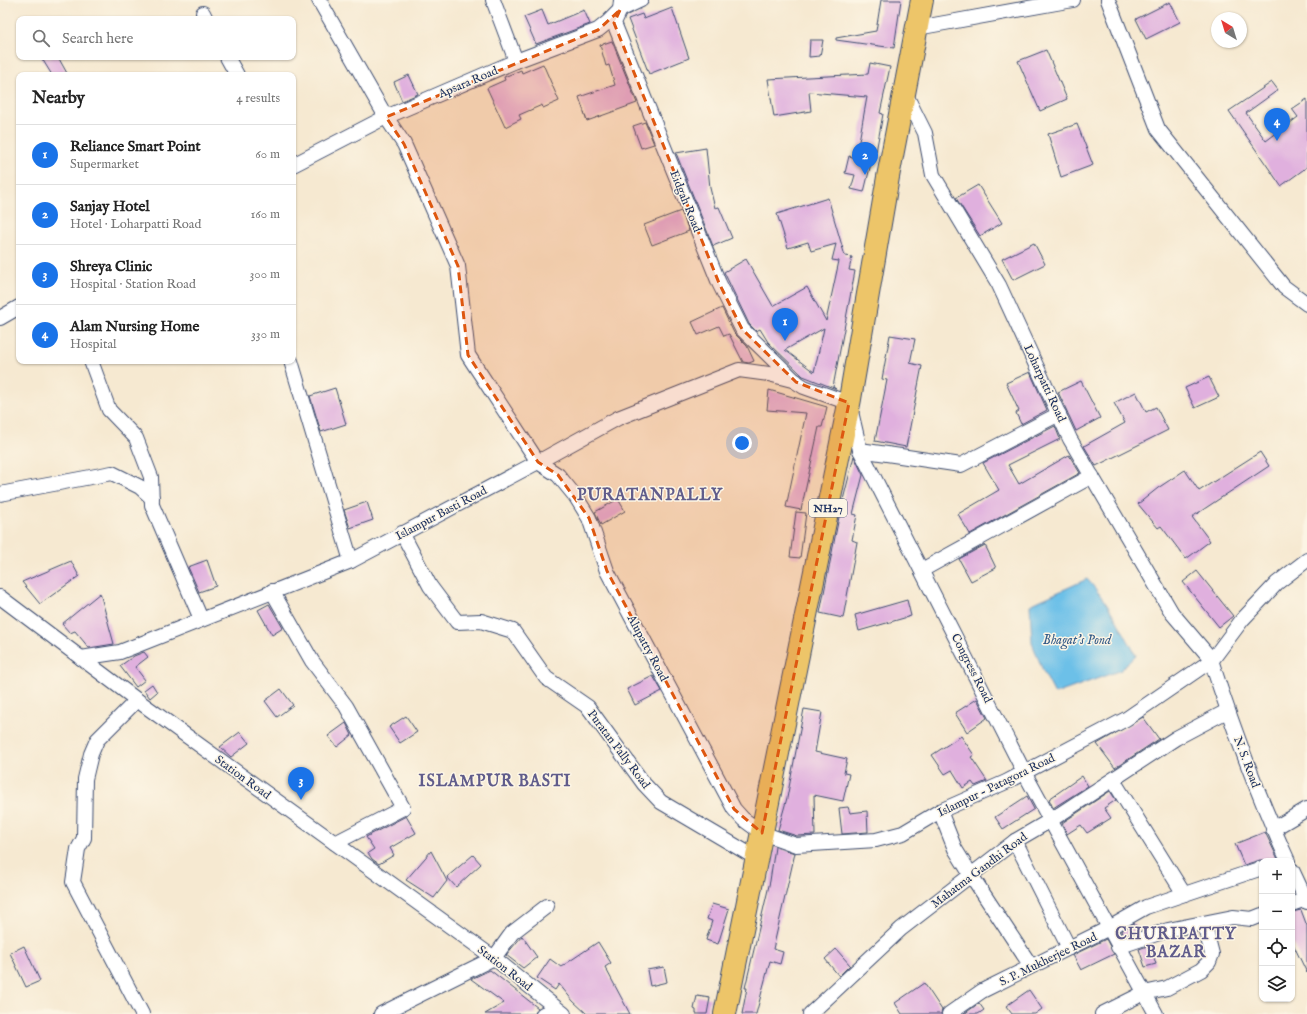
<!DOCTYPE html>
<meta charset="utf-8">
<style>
body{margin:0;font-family:"IM FELL English",serif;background:#f6f6f6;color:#222}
.controls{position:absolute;right:12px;bottom:12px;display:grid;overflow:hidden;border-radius:8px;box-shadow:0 1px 3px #0004}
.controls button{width:36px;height:36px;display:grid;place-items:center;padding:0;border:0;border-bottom:1px solid #e0e0e0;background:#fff;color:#222;font:20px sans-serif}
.compass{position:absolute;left:1211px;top:12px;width:36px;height:36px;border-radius:50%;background:#fff;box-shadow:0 1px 3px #0004;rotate:322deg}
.you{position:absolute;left:742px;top:443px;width:14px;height:14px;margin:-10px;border:3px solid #fff;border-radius:50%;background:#1a73e8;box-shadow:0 0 0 6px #1a73e833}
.badge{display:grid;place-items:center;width:26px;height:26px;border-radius:50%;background:#1a73e8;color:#fff;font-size:13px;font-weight:700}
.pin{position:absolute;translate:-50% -33px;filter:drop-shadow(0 1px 2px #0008)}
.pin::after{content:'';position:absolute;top:21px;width:14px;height:12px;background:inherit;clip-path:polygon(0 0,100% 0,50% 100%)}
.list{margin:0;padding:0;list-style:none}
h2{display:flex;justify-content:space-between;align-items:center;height:52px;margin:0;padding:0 16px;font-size:17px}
h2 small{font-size:13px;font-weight:400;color:#767676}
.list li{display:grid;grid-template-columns:26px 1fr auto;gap:12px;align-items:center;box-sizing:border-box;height:60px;padding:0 16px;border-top:1px solid #e0e0e0}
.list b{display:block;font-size:15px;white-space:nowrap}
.list p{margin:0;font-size:13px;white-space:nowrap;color:#767676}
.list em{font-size:13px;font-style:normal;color:#767676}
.icon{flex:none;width:22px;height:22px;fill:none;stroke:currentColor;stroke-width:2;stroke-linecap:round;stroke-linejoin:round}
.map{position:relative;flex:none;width:1307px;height:1014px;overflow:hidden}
.search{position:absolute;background:#fff;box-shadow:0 1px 3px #0004;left:16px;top:16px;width:280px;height:44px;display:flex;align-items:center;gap:10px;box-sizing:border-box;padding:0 14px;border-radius:8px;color:#767676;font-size:15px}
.panel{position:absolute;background:#fff;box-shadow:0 1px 3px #0004;left:16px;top:72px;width:280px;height:292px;border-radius:8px}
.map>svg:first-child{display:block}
.water{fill:#6cc0e8;stroke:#4478a3}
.building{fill:#e0b0de;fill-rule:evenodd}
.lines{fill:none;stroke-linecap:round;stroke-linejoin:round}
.minor-casing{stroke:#3c4b6f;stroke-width:16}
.primary-casing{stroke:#3c4b6f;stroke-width:24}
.minor{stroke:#fff;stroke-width:14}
.primary{stroke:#edc569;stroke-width:22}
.marked{fill:#de5710;fill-opacity:0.2;stroke:#de5710;stroke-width:3;stroke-dasharray:8 5;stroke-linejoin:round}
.labels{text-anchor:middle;stroke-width:3;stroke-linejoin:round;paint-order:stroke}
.shield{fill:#fcf5e5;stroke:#5e6a86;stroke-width:1}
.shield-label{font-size:11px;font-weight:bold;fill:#1b2f5e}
.street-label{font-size:12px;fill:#1b2f5e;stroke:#fcf5e5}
.water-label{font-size:13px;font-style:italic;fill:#335a87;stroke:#fcf5e5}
.district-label{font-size:16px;font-weight:bold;letter-spacing:1px;fill:#605c8b;stroke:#fcf5e5}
</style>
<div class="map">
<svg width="1307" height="1014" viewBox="0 0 1307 1014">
<rect width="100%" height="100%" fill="#fcf5e5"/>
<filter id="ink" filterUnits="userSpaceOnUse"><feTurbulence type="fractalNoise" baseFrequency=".025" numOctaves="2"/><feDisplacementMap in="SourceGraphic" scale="8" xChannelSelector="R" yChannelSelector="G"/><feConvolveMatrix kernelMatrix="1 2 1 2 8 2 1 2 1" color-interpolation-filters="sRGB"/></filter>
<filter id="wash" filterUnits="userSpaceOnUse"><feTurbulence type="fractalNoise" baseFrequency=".012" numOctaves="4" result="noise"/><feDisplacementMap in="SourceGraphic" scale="16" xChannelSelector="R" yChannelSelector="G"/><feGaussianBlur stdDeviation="0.9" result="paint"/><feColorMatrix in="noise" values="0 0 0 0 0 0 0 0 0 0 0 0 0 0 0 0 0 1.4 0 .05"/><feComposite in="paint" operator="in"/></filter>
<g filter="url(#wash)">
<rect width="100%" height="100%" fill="#f6e9d1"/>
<path class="water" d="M 1087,579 C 1108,602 1121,628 1136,655 L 1121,670 L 1055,694 L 1044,673 L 1032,643 L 1030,605 Z"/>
<g id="blocks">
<g class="building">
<path d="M 881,0 L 901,0 L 894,48 L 836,40 L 836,38 L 876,31 Z"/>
<path d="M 1170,2 L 1180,22 L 1146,39 L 1136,19 Z"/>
<path d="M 672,8 L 689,58 L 649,74 L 628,19 L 642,14 L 644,19 Z"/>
<path d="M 542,10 L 548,25 L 584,10 L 590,24 L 536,44 L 524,17 Z"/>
<path d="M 810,40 L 823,40 L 820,56 L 809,57 Z"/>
<path d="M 612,41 L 637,103 L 587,121 L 579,97 L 615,85 L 609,65 L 606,66 L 600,45 Z"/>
<path d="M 1046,50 L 1067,99 L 1040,111 L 1018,61 Z"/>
<path d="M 41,57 L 58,57 L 68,75 L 52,75 Z"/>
<path d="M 870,63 L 890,67 L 880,113 L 883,114 L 876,152 L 874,151 L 864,192 L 851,189 L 855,175 L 845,173 L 849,156 L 856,158 L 867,97 L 809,92 L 811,111 L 774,117 L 768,79 L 868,74 Z"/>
<path d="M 543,64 L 559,101 L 543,108 L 542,105 L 519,115 L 521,119 L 505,127 L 487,88 L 505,80 L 504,77 L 521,70 L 522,73 Z"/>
<path d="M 409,75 L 418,94 L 402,101 L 394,82 Z"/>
<path d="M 1272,82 L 1278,90 L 1246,113 L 1266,141 L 1298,117 L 1292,109 L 1307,99 L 1307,167 L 1281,186 L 1229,111 Z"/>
<path d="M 645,122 L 654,144 L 641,148 L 633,126 Z"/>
<path d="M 1077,124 L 1093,165 L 1061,177 L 1048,134 Z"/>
<path d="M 706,148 L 710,188 L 715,208 L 719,207 L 732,238 L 713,246 L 676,153 Z"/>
<path d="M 978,185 L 1002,223 L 980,236 L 956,198 Z"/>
<path d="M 828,198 L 845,256 L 852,257 L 849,270 L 855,271 L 833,387 L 836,389 L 803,376 L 768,342 L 760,329 L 756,331 L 749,324 L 724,272 L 746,259 L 773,306 L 807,287 L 826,321 L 839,261 L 832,260 L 836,244 L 811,251 L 808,242 L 788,248 L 777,214 ZM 824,328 L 823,333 L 814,372 L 785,350 Z"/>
<path d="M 681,211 L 689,231 L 652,245 L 644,225 Z"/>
<path d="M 1034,243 L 1045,264 L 1013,280 L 1002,259 Z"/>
<path d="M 722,308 L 734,333 L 747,346 L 754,361 L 749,363 L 743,362 L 729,334 L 724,336 L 719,326 L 698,335 L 692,322 Z"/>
<path d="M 890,335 L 915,339 L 910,363 L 922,366 L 906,447 L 875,441 L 887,380 L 882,379 Z"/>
<path d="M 1030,372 L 1047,410 L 1021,424 L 1016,413 L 1019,411 L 1006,383 Z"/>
<path d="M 1209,377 L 1219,397 L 1195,408 L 1185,388 Z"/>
<path d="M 1081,381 L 1100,418 L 1076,431 L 1058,392 Z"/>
<path d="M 335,388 L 346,424 L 321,432 L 310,396 Z"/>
<path d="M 769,390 L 827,407 L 822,427 L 819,427 L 801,510 L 786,507 L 806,413 L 767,410 Z"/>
<path d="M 1136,392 L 1146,412 L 1156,407 L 1168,430 L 1096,466 L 1084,446 L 1125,423 L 1114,403 Z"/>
<path d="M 1055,426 L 1060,439 L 1008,465 L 1019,484 L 1069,455 L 1080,473 L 970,534 L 958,514 L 999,490 L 983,463 Z"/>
<path d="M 1260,452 L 1269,466 L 1192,517 L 1210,541 L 1186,559 L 1161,526 L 1158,528 L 1138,504 L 1158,488 L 1185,470 L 1199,491 Z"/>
<path d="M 854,456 L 863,475 L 853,514 L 857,515 L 852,540 L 857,542 L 843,618 L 820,613 L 840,512 Z"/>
<path d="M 618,499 L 625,511 L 601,525 L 595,512 Z"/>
<path d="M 367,502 L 373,520 L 350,528 L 344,510 Z"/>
<path d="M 796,512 L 806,513 L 800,558 L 790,557 Z"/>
<path d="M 985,545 L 996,568 L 971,581 L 959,559 Z"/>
<path d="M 207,560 L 216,586 L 199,592 L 188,567 Z"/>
<path d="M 71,561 L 79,576 L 40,604 L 22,582 Z"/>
<path d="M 1197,571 L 1233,616 L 1219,627 L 1183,582 Z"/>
<path d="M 100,593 L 114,644 L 89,648 L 75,631 L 70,633 L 62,624 Z"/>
<path d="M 907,600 L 911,616 L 859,631 L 855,615 Z"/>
<path d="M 269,604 L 283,628 L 272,635 L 258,610 Z"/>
<path d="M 144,652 L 148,657 L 135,667 L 145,680 L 136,687 L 120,666 L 134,656 Z"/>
<path d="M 653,676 L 662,691 L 635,705 L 627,689 Z"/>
<path d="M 152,684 L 157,692 L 150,698 L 144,690 Z"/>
<path d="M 281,689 L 293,705 L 277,717 L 265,701 Z"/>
<path d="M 977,699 L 987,718 L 967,732 L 955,713 Z"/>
<path d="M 804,709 L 822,712 L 815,752 L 847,759 L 844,773 L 849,774 L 843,801 L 814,795 L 815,835 L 797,836 L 778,830 L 787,798 Z"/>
<path d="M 406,716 L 417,732 L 400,743 L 389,727 Z"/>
<path d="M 1143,717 L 1159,739 L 1115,768 L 1097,744 Z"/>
<path d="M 346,723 L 352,735 L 337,747 L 328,736 Z"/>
<path d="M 240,732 L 249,743 L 231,757 L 220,747 Z"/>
<path d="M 961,736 L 974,755 L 971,757 L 987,781 L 975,786 L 972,782 L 963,788 L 952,770 L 945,774 L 932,755 Z"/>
<path d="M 1082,776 L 1088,786 L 1053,808 L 1049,799 Z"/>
<path d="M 1110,791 L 1116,800 L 1104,808 L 1111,818 L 1087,833 L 1081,825 L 1067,834 L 1062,823 Z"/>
<path d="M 1027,796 L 1034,809 L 1003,829 L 995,817 Z"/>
<path d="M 848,807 L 850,813 L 867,811 L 868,832 L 842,834 L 839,808 Z"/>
<path d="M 406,816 L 416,833 L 390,848 L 394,855 L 379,864 L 372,859 L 368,853 L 374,849 L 366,837 Z"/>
<path d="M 1265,832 L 1278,859 L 1273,861 L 1260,860 L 1244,865 L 1235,844 Z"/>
<path d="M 775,847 L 795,853 L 773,949 L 783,952 L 780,964 L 770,961 L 756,1014 L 742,1014 L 747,988 L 745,988 L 770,881 Z"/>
<path d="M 431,851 L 447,881 L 434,898 L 406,880 Z"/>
<path d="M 473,855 L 481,864 L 456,887 L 447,877 Z"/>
<path d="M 712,904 L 729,909 L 718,944 L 706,940 L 712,921 L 707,919 Z"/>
<path d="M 1301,910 L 1307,926 L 1307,973 L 1292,942 L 1292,912 Z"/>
<path d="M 1134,923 L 1138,931 L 1123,936 L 1121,931 Z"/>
<path d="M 522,936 L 537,957 L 523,968 L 506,955 Z"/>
<path d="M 1106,939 L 1114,954 L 1081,970 L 1073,955 Z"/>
<path d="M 598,942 L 611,963 L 605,967 L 630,1014 L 587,1014 L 573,1001 L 559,984 L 555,990 L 537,978 L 550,959 L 561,967 Z"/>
<path d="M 1150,945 L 1156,964 L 1145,967 L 1139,949 Z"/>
<path d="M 24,946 L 40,981 L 26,987 L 10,953 Z"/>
<path d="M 836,949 L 850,965 L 839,976 L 825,959 Z"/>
<path d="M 664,967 L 667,982 L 650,986 L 647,970 Z"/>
<path d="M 490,970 L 538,1008 L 535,1014 L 485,1014 L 504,1003 L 471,979 Z"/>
<path d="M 924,983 L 942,1010 L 941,1014 L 902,1014 L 895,1003 Z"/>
<path d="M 1029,990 L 1042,1009 L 1035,1014 L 1012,1014 L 1006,1006 Z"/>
<path d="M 697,996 L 710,998 L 707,1014 L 696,1014 L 696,1010 L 694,1009 Z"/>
<path d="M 979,1003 L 984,1010 L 978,1014 L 964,1014 Z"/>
</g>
</g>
</g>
<g filter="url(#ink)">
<use href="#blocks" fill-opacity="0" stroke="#3c4b6f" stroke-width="1"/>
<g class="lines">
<defs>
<g id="minor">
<path d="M 319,0 L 386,117 L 404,144 L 458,266 L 468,355 L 538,462 L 558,475 L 576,497 L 589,518 L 607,571 L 734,809 L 743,819 L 762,833 L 796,845 L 876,840 L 903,833 L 940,811 L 1006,782 L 1126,719 L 1212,660 L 1242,620 L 1277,583 L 1307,560"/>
<path d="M 493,0 L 516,61"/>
<path d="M 621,0 L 620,10 L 614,23 L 719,283 L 742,329 L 796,382 L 804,387 L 849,403 L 860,450 L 1024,772 L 1156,1014"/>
<path d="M 1108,0 L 1158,129 L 1284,287 L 1307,304"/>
<path d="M 203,13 L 206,19"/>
<path d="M 917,28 L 1073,0"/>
<path d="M 227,57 L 237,75"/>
<path d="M 905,93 L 925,133 L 933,175 L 999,285 L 1070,439 L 1172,613 L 1212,660"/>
<path d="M 293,165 L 386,117 L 516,61 L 598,30 L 608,22 L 620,10 L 641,0"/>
<path d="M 0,318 L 19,307"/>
<path d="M 91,361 L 109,410 L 136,438 L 151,477 L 152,505 L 201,619"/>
<path d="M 291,361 L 351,561"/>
<path d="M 860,450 L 961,465 L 1059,414"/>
<path d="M 0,494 L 112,473 L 140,487 L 152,498"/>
<path d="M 402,533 L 430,586 L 457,622 L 481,621 L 513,631 L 546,678 L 588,707 L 644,784 L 661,802 L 756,858"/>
<path d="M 922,570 L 1092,476"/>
<path d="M 272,591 L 312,661 L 346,706 L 403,808 L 335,843"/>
<path d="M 0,597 L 137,700 L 494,958 L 564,1014"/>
<path d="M 81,658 L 120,652 L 351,561 L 538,462 L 618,418 L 739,370 L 769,374 L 796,381"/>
<path d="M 1211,660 C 1233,728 1258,796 1288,861"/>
<path d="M 137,700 L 97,740 L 91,754 L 85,779 L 84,838 L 78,849 L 73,882 L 142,1014"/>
<path d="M 1113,780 L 1184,894"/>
<path d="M 940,811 L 955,849 L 971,875 L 1031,966"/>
<path d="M 1273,829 L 1307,809"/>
<path d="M 1015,841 L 1069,948"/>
<path d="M 1292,870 L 1307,902"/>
<path d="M 1292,904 L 1306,899 L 1307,900"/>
<path d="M 1118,947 L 1168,930 L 1233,917 L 1252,919 L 1262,915"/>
<path d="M 381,1014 L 494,958 L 512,933 L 547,906"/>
<path d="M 543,1014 L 556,1008"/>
<path d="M 810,1014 L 901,929 L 1015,841 L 1051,820 L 1176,738 L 1227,711"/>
<path d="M 949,1014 L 982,991 L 1109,928 L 1146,907 L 1262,868"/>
<path d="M 1102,1014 L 1144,993 L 1167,988 L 1201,970 L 1209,962 L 1212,954 L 1204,923"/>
</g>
<path id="primary" d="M 725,1014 L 850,399 L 888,177 L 922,0"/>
</defs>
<use href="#minor" class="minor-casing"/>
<use href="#primary" class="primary-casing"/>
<use href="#minor" class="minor"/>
<use href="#primary" class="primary"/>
</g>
</g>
<path class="marked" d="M 620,10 L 614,23 L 719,283 L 742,329 L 796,382 L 849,403 L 762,833 L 734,809 L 607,571 L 589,518 L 558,475 L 538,462 L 468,355 L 458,266 L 404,144 L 386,117 L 598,30 Z"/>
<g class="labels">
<rect class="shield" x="809" y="499" width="38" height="18" rx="3"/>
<g class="shield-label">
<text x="828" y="512">NH27</text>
</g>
<g class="street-label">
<text transform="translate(468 82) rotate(-23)" y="4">Apsara Road</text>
<text transform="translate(686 201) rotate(68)" y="4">Eidgah Road</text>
<text transform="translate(1045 383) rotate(65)" y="4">Loharpatti Road</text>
<text transform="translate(441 513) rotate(-28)" y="4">Islampur Basti Road</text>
<text transform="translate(648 648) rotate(62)" y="4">Alupatty Road</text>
<text transform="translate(972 668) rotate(63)" y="4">Congress Road</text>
<text transform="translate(619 749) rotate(53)" y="4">Puratan Pally Road</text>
<text transform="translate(1247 762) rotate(69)" y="4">N. S. Road</text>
<text transform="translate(243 777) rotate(36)" y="4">Station Road</text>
<text transform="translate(996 785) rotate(-26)" y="4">Islampur - Patagora Road</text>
<text transform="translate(979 870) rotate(-37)" y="4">Mahatma Gandhi Road</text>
<text transform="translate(1048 959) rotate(-26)" y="4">S. P. Mukherjee Road</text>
<text transform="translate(505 968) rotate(38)" y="4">Station Road</text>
</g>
<g class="water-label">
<text x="1077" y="644">Bhagat’s Pond</text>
</g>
<g class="district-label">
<text x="650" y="500">PURATANPALLY</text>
<text x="495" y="786">ISLAMPUR BASTI</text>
<text x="1176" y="939">CHURIPATTY<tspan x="1176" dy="18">BAZAR</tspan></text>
</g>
</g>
</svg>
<div class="controls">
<button>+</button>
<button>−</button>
<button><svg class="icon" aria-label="locate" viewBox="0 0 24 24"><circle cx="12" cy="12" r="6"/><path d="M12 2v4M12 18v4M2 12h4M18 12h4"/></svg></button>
<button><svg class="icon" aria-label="layers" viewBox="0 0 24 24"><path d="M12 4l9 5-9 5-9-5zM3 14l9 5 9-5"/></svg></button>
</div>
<svg class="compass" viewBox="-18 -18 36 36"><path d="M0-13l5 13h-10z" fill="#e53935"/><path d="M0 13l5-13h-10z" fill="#767676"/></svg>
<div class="you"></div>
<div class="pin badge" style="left:785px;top:341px">1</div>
<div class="pin badge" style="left:865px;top:175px">2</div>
<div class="pin badge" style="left:301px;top:800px">3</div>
<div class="pin badge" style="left:1277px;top:141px">4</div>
<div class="search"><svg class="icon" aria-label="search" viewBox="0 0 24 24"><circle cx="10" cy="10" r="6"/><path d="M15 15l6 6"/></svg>Search here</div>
<section class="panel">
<h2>Nearby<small>4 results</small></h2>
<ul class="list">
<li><span class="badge">1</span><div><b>Reliance Smart Point</b><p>Supermarket</p></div><em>60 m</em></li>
<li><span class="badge">2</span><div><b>Sanjay Hotel</b><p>Hotel · Loharpatti Road</p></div><em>160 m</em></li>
<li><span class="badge">3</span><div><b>Shreya Clinic</b><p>Hospital · Station Road</p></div><em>300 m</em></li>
<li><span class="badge">4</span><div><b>Alam Nursing Home</b><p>Hospital</p></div><em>330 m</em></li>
</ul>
</section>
</div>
